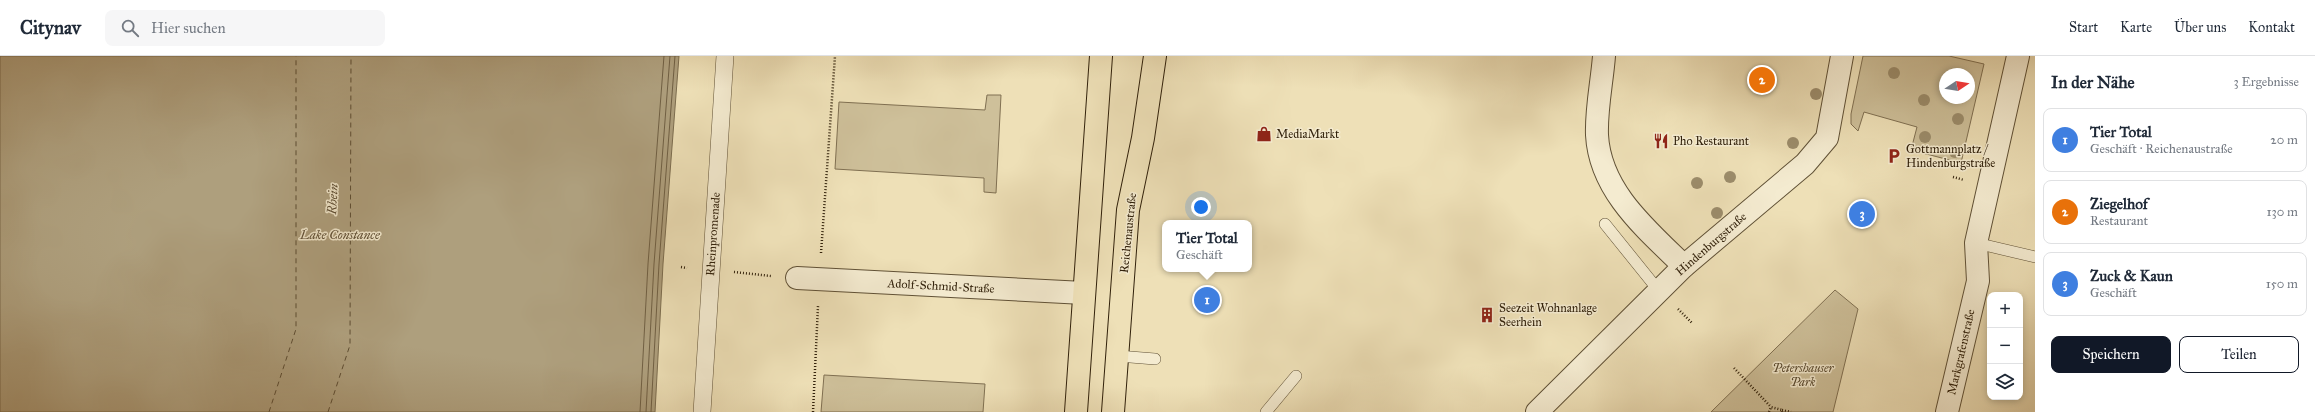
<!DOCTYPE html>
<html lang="de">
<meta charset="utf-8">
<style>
body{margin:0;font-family:"IM FELL Great Primer",serif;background:#f6f6f7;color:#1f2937}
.controls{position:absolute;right:12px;bottom:12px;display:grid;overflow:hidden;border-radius:8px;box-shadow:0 2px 6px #0003}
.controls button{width:36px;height:36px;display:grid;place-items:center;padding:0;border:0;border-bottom:1px solid #e0e1e3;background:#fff;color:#1f2937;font:20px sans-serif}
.compass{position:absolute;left:1939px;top:12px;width:36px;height:36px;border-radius:50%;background:#fff;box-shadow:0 2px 6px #0003;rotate:78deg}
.you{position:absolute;left:1201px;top:151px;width:14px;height:14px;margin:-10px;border:3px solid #fff;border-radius:50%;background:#1a73e8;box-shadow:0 0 0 6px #1a73e833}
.badge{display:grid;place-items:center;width:26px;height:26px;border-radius:50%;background:#111827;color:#fff;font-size:13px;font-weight:700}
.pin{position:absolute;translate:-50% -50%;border:2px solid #fff;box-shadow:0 1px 4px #0006}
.popup{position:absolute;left:1162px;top:164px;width:90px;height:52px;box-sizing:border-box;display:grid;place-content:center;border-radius:8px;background:#fff;filter:drop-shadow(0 1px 3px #0005);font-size:13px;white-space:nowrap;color:#747a83}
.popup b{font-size:15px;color:#1f2937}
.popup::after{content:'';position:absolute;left:50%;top:100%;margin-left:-8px;border:8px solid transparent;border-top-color:#fff}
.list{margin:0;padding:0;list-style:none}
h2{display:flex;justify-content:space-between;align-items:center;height:52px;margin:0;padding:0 16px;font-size:17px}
h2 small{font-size:13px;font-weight:400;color:#747a83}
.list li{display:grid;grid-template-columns:26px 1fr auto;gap:12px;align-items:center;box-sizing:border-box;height:64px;margin:0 8px 8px;padding:0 8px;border:1px solid #e0e1e3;border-radius:8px}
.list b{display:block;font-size:15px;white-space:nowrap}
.list p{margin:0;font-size:13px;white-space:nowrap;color:#747a83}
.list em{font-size:13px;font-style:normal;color:#747a83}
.actions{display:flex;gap:8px;padding:12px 16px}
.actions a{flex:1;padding:9px 0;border:1px solid #111827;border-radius:8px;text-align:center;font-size:14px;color:#111827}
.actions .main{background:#111827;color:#fff}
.icon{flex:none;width:22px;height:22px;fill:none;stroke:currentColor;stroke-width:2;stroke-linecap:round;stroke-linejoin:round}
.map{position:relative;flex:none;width:2035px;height:356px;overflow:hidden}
header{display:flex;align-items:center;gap:24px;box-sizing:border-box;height:56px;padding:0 20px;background:#fff;border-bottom:1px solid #e0e1e3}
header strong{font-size:19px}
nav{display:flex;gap:22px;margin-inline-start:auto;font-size:14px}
.search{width:280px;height:36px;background:#f6f6f7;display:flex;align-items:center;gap:10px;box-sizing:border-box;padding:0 14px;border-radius:8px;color:#747a83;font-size:15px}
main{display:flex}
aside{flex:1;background:#fff}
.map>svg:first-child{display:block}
.green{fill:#cec09a;stroke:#807052;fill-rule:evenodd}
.water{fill:#ae9f7d;stroke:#7c6d4f}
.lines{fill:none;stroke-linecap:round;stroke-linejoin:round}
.shore{stroke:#706044;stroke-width:1}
.ferry{stroke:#5d4d33;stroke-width:1;stroke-dasharray:5 4;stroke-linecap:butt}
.service-casing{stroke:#605136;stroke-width:12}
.pedestrian-casing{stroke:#605136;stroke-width:18}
.minor-casing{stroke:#605136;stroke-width:24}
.primary-casing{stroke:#31210b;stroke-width:24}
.path{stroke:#31210b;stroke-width:2.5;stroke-dasharray:1 2;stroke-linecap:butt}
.service{stroke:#f4ebd0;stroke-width:11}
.pedestrian{stroke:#f4ebd0;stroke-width:17}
.minor{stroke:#f4ebd0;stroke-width:22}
.primary{stroke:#eee0b7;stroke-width:22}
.tree{fill:#9c8d6c}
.labels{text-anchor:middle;stroke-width:3;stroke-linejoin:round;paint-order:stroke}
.poi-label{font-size:12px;fill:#31210b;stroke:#f4ebd0;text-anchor:start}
.street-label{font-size:12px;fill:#31210b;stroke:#f4ebd0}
.park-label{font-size:12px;font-style:italic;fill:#58492f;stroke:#f4ebd0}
.water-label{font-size:13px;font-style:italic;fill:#5d4d33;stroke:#f4ebd0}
</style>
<header>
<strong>Citynav</strong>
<div class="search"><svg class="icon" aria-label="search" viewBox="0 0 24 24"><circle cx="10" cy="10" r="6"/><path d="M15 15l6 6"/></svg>Hier suchen</div>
<nav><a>Start</a><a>Karte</a><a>Über uns</a><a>Kontakt</a></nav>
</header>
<main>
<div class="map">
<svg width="2035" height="356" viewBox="0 0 2035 356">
<rect width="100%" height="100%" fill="#eee0b7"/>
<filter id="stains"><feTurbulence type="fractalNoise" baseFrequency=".005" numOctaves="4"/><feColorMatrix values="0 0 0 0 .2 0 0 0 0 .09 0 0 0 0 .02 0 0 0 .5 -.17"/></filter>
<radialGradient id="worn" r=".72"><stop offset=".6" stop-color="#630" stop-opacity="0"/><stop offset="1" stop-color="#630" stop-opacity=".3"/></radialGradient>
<g class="green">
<path d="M 1863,0 L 1949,0 L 1984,8 L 1961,107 L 1911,94 L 1917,71 L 1864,56 L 1858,75 L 1851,68 L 1851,58 ZM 1945,18 L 1969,18 L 1969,42 L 1945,42 Z"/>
<path d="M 987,39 L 1001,39 L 996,137 L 984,136 L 984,122 L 835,113 L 839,46 L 985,54 Z"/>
<path d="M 1835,234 L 1858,253 L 1833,356 L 1711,356 Z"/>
<path d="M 824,319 L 985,328 L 983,356 L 821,356 Z"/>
</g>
<path class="water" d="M 0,0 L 679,0 L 663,208 L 655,356 L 0,356 Z"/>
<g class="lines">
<g class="shore">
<path d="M 640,356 L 648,208 L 664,0"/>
<path d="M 646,356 L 654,208 L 670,0"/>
<path d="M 651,356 L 659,208 L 675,0"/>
</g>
<g class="ferry">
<path d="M 269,356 L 296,273 L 296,0"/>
<path d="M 328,356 L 350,289 L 351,0"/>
</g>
<defs>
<g id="service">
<path d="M 1605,168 L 1659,235"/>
<path d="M 1976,187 L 2035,201"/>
<path d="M 1118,300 L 1155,303"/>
<path d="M 1266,356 L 1296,320"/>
</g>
<path id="pedestrian" d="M 702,356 L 725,0"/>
<g id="minor">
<path d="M 1604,0 C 1602,26 1596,53 1597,79 C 1600,135 1646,173 1684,210"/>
<path d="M 797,222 L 1084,237"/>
<path d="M 1537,356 L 1684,210 L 1805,108 L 1827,82 L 1842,0"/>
<path d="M 1947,356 L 1978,225 L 1976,187 L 2018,0"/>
</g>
<g id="primary">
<path d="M 1076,356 L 1101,0"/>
<path d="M 1113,356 L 1128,154 L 1143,82 L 1155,0"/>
</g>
</defs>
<use href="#service" class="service-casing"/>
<use href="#pedestrian" class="pedestrian-casing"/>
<use href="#minor" class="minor-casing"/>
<use href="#primary" class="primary-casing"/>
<g class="path">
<path d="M 1953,121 L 1964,124"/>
<path d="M 821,197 L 835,0"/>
<path d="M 681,211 L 687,212"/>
<path d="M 734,216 L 771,220"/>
<path d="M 1678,253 L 1692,267"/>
<path d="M 1734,312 L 1771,351"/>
<path d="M 1782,354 L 1791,356"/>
<path d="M 813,356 L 818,250"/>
<path d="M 1769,356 L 1771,351 L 1782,354 L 1782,356"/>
</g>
<use href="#service" class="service"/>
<use href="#pedestrian" class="pedestrian"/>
<use href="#minor" class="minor"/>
<use href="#primary" class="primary"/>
</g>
<g class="tree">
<circle cx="1894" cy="17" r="6"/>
<circle cx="1816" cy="38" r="6"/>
<circle cx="1924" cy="44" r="6"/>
<circle cx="1958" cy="63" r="6"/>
<circle cx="1925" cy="81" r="6"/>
<circle cx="1793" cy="87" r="6"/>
<circle cx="1955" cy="96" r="6"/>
<circle cx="1730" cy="121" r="6"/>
<circle cx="1697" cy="127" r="6"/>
<circle cx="1717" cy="157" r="6"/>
</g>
<defs>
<symbol id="shop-bare" viewBox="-9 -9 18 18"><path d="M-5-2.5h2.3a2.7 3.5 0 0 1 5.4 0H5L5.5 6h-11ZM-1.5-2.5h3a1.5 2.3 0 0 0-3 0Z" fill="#8f2418" stroke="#f4ebd0" stroke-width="2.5" paint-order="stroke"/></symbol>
<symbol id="restaurant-bare" viewBox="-9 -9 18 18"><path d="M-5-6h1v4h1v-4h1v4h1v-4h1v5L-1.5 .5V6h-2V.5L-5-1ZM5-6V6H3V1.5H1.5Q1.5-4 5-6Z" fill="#8f2418" stroke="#f4ebd0" stroke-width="2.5" paint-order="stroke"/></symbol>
<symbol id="parking-bare" viewBox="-9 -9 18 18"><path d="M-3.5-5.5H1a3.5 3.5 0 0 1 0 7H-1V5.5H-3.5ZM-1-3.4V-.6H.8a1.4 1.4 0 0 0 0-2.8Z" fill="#8f2418" stroke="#f4ebd0" stroke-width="2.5" paint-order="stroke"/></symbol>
<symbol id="building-bare" viewBox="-9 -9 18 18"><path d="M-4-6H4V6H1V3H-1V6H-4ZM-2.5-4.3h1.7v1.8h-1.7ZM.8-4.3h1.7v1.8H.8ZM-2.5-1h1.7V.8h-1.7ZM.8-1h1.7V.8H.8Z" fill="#8f2418" stroke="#f4ebd0" stroke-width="2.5" paint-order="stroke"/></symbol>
</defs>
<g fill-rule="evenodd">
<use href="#shop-bare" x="1253" y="67" width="22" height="22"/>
<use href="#restaurant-bare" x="1650" y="74" width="22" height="22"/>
<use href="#parking-bare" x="1883" y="89" width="22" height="22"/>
<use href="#building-bare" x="1476" y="248" width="22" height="22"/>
</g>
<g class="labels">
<g class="poi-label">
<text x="1276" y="82">MediaMarkt</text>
<text x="1673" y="89">Pho Restaurant</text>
<text x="1906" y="97">Gottmannplatz /<tspan x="1906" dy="14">Hindenburgstraße</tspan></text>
<text x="1499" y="256">Seezeit Wohnanlage<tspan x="1499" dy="14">Seerhein</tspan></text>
</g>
<g class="street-label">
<text transform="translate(1128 177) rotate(-84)" y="4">Reichenaustraße</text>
<text transform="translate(713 178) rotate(-86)" y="4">Rheinpromenade</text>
<text transform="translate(1711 188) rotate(-41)" y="4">Hindenburgstraße</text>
<text transform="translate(941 230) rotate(3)" y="4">Adolf-Schmid-Straße</text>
<text transform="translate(1961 296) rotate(-77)" y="4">Markgrafenstraße</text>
</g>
<g class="park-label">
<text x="1803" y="316">Petershauser<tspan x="1803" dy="14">Park</tspan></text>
</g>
<g class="water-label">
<text transform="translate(332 143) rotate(-86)" y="5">Rhein</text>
<text x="340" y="183">Lake Constance</text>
</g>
</g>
<rect width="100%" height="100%" filter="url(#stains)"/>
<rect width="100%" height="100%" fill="url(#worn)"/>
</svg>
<div class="controls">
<button>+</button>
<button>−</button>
<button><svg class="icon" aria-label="layers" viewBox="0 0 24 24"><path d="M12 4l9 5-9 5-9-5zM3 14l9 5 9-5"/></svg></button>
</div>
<svg class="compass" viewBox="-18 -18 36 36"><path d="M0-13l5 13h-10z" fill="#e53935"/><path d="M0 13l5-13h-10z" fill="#747a83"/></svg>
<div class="you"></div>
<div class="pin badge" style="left:1207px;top:244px;background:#3f7fe0">1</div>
<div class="popup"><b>Tier Total</b>Geschäft</div>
<div class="pin badge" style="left:1762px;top:24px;background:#e8710a">2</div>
<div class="pin badge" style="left:1862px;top:158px;background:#3f7fe0">3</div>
</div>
<aside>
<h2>In der Nähe<small>3 Ergebnisse</small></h2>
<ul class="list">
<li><span class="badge" style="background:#3f7fe0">1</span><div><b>Tier Total</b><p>Geschäft · Reichenaustraße</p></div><em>20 m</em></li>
<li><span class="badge" style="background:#e8710a">2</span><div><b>Ziegelhof</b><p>Restaurant</p></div><em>130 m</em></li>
<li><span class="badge" style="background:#3f7fe0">3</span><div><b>Zuck &amp; Kaun</b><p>Geschäft</p></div><em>150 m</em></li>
</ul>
<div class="actions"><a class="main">Speichern</a><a>Teilen</a></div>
</aside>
</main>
